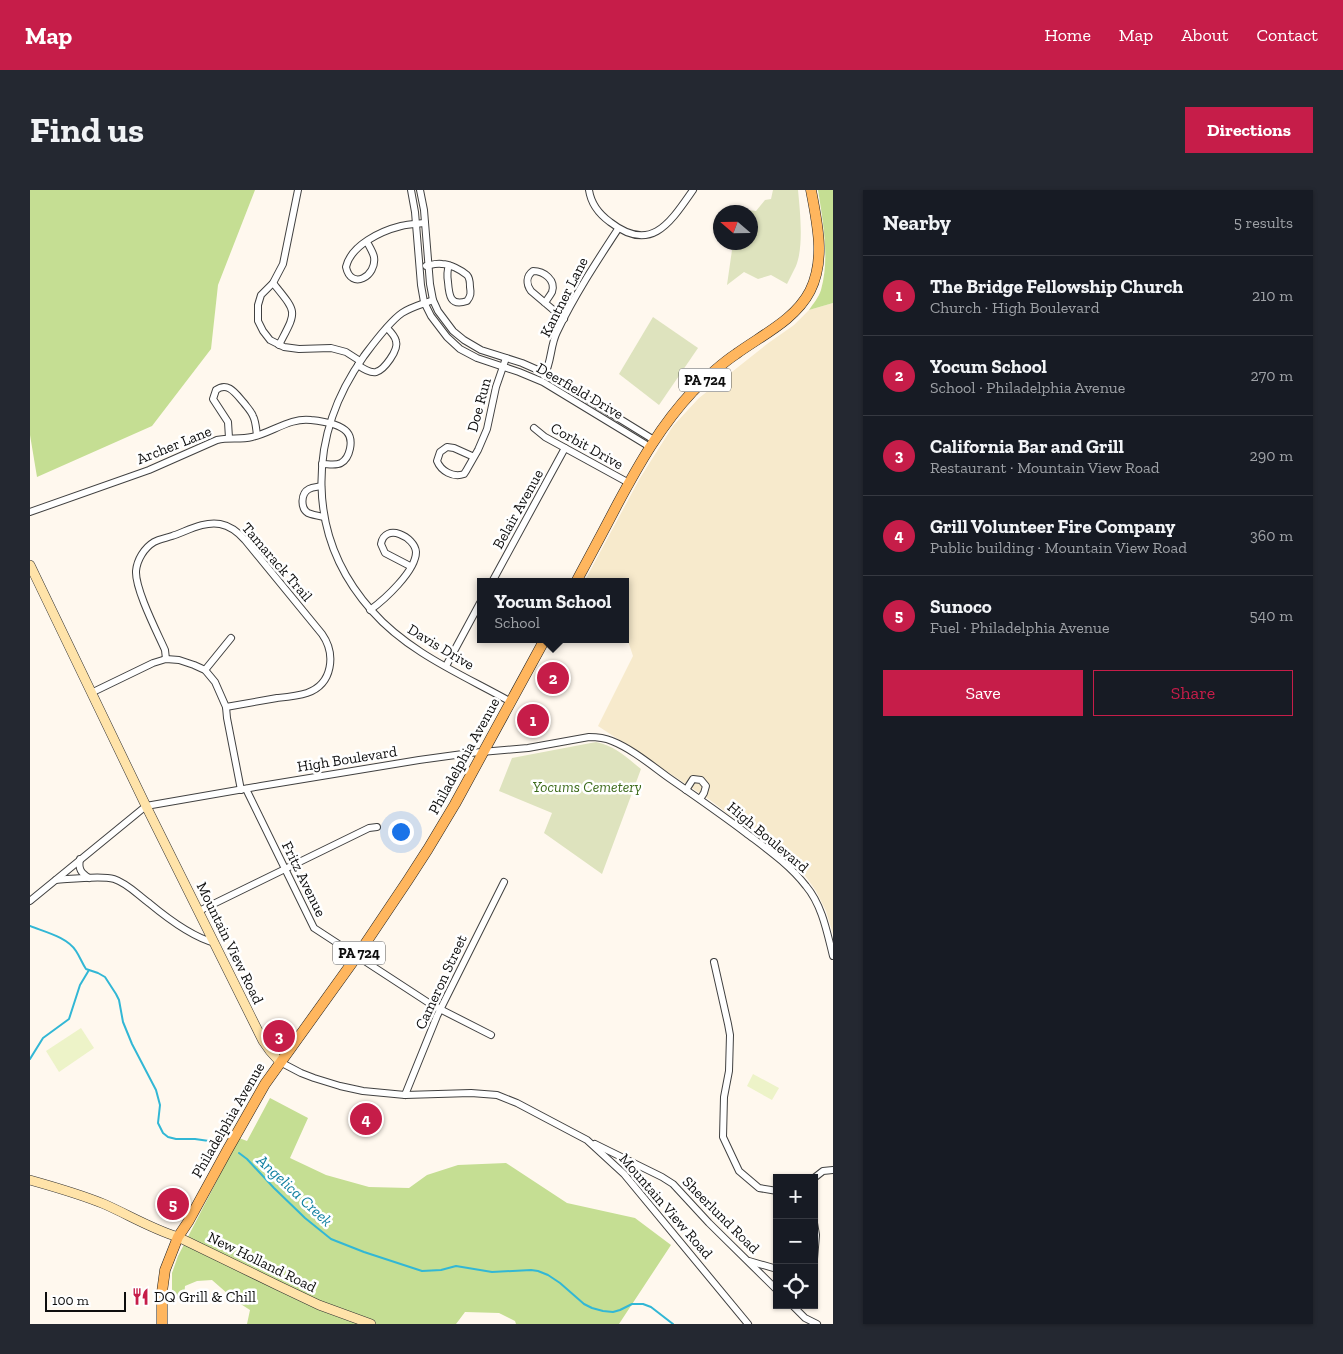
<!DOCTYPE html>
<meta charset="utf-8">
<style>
body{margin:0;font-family:"Zilla Slab",serif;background:#242831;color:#f1f3f6}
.controls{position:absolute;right:15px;bottom:15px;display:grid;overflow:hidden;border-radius:0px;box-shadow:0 1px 4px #0004}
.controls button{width:45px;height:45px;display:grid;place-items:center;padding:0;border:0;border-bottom:1px solid #363941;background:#171b24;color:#f1f3f6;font:25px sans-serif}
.compass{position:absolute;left:683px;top:15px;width:45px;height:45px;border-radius:50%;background:#171b24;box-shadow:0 1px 4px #0004;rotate:290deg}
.scale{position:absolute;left:15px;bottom:12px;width:81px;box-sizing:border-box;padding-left:5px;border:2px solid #0e0e0e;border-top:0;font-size:14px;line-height:18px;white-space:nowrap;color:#0e0e0e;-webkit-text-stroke:4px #fff;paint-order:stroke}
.you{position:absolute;left:370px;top:641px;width:18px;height:18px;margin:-12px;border:4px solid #fff;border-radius:50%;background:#1a73e8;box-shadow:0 0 0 8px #1a73e833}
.badge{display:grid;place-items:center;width:32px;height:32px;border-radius:50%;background:#c61d49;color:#fff;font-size:16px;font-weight:700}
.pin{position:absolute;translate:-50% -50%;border:2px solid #fff;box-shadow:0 1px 5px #0006}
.popup{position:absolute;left:447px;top:388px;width:152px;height:65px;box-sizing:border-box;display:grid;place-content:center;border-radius:0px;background:#171b24;filter:drop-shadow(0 1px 4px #0005);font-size:16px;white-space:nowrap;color:#9ea1a6}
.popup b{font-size:19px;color:#f1f3f6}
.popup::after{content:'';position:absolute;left:50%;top:100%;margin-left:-10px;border:10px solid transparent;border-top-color:#171b24}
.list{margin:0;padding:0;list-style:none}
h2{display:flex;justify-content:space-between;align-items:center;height:65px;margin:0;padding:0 20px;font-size:21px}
h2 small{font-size:16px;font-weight:400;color:#9ea1a6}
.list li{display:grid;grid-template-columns:32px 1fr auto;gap:15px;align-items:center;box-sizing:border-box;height:80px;padding:0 20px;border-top:1px solid #363941}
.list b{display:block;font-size:19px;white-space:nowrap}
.list p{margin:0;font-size:16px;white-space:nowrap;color:#9ea1a6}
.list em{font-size:16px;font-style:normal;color:#9ea1a6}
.actions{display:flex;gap:10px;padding:15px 20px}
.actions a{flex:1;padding:11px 0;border:1px solid #c61d49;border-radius:0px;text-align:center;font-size:18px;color:#c61d49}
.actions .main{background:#c61d49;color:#fff}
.icon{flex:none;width:28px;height:28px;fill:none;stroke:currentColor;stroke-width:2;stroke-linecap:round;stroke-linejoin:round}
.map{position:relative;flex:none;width:803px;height:1134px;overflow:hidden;border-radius:0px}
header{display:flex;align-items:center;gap:30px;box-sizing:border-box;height:70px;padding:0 25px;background:#c61d49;color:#fff}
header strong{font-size:24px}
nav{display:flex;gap:28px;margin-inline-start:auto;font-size:18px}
.intro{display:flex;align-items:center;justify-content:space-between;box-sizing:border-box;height:120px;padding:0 30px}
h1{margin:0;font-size:35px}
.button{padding:12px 22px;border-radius:0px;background:#c61d49;color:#fff;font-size:18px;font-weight:700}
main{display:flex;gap:30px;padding:0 30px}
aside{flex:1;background:#171b24;border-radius:0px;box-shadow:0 1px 4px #0004}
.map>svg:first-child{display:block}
.farmland{fill:#f7eacc}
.forest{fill:#c5de93}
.cemetery{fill:#dee3be}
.pitch{fill:#edf3c8}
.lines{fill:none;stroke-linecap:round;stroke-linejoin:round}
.stream{stroke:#32b7d5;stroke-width:2}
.street-casing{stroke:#414141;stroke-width:8}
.secondary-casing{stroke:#303030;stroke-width:10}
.primary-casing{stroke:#1f1f1f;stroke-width:11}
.street{stroke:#fff;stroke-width:6}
.secondary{stroke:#ffe3a9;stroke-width:9}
.primary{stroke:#ffb65e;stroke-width:10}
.labels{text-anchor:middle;stroke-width:5;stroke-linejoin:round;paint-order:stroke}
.shield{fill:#fff;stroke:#565656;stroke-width:1}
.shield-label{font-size:14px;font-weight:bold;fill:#0e0e0e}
.street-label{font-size:15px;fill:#0e0e0e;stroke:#fff}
.park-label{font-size:15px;font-style:italic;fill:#3b6a1a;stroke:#fff}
.poi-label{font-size:15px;fill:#0e0e0e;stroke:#fff;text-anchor:start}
.water-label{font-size:16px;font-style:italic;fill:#0f7fa0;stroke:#fff}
</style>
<header>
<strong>Map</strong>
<nav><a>Home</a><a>Map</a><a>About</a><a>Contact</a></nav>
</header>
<div class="intro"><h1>Find us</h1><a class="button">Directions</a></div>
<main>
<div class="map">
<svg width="803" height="1134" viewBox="0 0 803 1134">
<rect width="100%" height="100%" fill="#fff8ee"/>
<path class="farmland" d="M 803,113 L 803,744 L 796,721 L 786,701 L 774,684 L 745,660 L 680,610 L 568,536 L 603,466 L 599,454 L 596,449 L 596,392 L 554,392 L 610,288 L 643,236 L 669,208 L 737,154 L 764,135 L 779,120 Z"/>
<g class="forest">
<path d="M 0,0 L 225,0 L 188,95 L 181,159 L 122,236 L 7,287 L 0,245 Z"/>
<path d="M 788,0 L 803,0 L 803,113 L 779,120 C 783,114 789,107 791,100 C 800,68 793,32 788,0 Z"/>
<path d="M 240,908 L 278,928 L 260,968 L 296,985 L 339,997 L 379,998 L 397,985 L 428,975 L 476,973 L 537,1013 L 605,1028 L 641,1055 L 589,1134 L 486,1134 L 485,1131 L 469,1123 L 435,1122 L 426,1134 L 217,1134 L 220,1120 L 206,1111 L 182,1090 L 167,1091 L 155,1096 L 154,1108 L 149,1110 L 142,1104 L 142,1083 L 148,1066 L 209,948 L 217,951 Z"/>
</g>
<g class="cemetery">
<path d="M 743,0 L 768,0 C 770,21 774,56 766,76 C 763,82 760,88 757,94 L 741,85 L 728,89 L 714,82 L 697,95 L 702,60 L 707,57 L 710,53 L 721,52 L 721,22 L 716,22 L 718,20 L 726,21 L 735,10 L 741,9 Z"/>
<path d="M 623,127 L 668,158 L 629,215 L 589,184 Z"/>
<path d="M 566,552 C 585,556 596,567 611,579 L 572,684 L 514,643 L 522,623 L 469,601 L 482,568 Z"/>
</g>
<g class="pitch">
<path d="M 51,838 L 64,858 L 29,882 L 16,861 Z"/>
<path d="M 723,884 L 749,898 L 742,910 L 717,896 Z"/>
</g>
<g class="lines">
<g class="stream">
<path d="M 0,736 C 15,742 37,747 46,761 C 50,767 52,773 56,779 L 68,783 L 75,787 L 86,804 L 89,810 L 93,832 L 102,854 L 126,900 L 130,915 L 128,933 L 133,943 L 138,947 L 146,949 L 165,949 L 186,952"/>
<path d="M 0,869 L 13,848 L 39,829 L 50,795 L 59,780"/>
<path d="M 209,963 L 217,969 L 244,998 L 275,1028 L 301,1049 L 306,1051 L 334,1062 L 392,1081 L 411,1080 L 426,1076 L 462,1082 L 501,1080 L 508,1081 L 518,1085 L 530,1093 L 554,1114 L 562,1118 L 573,1121 L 583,1122 L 590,1120 L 602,1114 L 613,1114 L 621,1117 L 643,1134"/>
</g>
<defs>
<g id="street">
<path d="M 268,0 L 253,74 L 243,93 L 231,105 L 228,115 L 228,131 L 233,141 L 240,150 L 254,157 L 269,159 L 301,158 L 316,162 L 330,171"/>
<path d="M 381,0 L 385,22 L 391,95 L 394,112 L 401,126 L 417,147 L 430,159 L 447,168 L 489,182 L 513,192 L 620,257"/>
<path d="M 390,0 L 394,20 L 400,94 L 403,110 L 408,121 L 423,141 L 434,150 L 451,160 L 492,173 L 517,184 L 624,250"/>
<path d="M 559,0 C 561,14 569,24 580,32 C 621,64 640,33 663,0"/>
<path d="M 337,52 C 339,56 343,62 344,67 C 347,86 321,101 316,77 C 321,55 351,41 371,36 C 379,34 387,34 395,33"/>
<path d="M 396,76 C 401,75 406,73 412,74 C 420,74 431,80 437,85 C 440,88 440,93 440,97 C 441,103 441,106 437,111 C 420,117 419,105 418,92 C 417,86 417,81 419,75"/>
<path d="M 243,93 C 268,124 267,120 249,155"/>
<path d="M 403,110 C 393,114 381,117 372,123 C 359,132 343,154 334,166 C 277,246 275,346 342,421 C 379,463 433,485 481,512"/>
<path d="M 515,113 C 517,109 520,106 522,102 C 526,90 514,81 503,81 C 496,86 496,94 501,101 L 534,129"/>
<path d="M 328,175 C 332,178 340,183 346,182 C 354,180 369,160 366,151 C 365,146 361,142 357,138"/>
<path d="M 514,186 C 522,171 520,156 527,142 C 544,106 567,71 588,39"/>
<path d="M 504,238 L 515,247 L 599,293"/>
<path d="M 199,248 L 198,232 L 183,209 L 186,200 C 198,191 206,204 214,213 C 217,217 221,221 223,226 C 226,232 226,239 227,245"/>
<path d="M 444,267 L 424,258 L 417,257 L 410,262 L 407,271 C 411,281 423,288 434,284 L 436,281 L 448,260 L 457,239 L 466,197 L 476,168"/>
<path d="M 291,296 C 288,297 283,297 279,299 C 271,303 270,318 278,323 C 283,325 289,326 294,327"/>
<path d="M 0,322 L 119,280 L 187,250 C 199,247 210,250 222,247 C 241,243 261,227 281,230 C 291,231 310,234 317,242 C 324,250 320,268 311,273 C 306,276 298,274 292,274"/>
<path d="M 462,392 L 535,258"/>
<path d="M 340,420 C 354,410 386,381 386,362 C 385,347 355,332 351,354 L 355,363 L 380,376"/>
<path d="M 136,469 L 135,460 C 127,442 105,399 106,381 C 107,370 114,358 124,352 C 129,349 136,348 142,346 C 157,341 174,331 190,334 C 201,336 208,342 215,350 L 292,444 C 306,464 303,494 277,503 C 268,506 257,507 247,508 C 230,511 213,514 196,517"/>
<path d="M 416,476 L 450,413"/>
<path d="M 175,480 L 201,448"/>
<path d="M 61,503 L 123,473 L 136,469 L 149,470 L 164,475 L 175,480 L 185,492 L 196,517 L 197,528 L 211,600"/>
<path d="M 216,599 L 284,738 L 402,815 L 461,845"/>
<path d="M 656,600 L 663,589 L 671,590 L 676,596 L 674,603 L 670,609"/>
<path d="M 50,669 C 48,679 51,683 59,688"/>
<path d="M 26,690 C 41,689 71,685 84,689 C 97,693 108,705 119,713 C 137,728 162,747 185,753"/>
<path d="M 0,711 L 116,616 L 231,596 L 389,570 L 440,563 L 498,558 L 559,547 C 567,547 575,548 582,551 C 602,559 621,575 639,588 C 665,606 691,624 716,643 C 737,659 760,675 776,696 C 792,715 797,742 803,766"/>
<path d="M 169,721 L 339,638 L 347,637"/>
<path d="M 684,772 L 698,834 L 700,845 L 699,881 L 694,907 L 693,947 L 709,981 L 729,998 L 747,1001"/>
<path d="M 250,872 L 271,883 L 284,888 L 310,896 L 333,901 L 375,905 L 441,903 L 467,905 L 487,913 L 557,950 L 594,984 L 718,1134"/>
<path d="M 375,905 L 407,826 L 474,692"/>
<path d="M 565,954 L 632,987 L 643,994 L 679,1033 L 747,1100"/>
<path d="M 784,988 L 793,981 L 803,980"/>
<path d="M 784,1033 L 786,1045 L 784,1069"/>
<path d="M 719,1071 L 747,1079"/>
<path d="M 762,1115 L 775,1128 L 787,1134"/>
</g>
<g id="secondary">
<path d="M 0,375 L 116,616 L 233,851 L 240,861 L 250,872"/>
<path d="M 0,990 C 25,997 50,1004 74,1014 C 99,1025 122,1039 148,1047 L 249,1096 L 289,1115 L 341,1134"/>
</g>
<g id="primary">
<path d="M 546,392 C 560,366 574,340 587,315 C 609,274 631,235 663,201 C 676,188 691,174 706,164 C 732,145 765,130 780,101 C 796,69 787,33 781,0"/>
<path d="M 132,1134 L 132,1102 L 135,1080 L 148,1047 L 158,1032 L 198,959 L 235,894 L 327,766 L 378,690 L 398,659 L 425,614 L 515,449"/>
</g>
</defs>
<use href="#street" class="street-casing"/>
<use href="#secondary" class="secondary-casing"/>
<use href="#primary" class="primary-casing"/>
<use href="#street" class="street"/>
<use href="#secondary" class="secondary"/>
<use href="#primary" class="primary"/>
</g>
<defs>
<symbol id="restaurant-bare" viewBox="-9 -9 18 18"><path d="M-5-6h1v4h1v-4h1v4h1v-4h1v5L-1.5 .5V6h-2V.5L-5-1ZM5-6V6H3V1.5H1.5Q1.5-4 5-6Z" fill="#c61d49" stroke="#fff" stroke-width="2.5" paint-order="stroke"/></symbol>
</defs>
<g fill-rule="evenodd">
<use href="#restaurant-bare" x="98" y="1094" width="25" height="25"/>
</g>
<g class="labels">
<g class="shield">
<rect x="649" y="178.5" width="52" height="23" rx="4"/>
<rect x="303" y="751.5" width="52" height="23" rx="4"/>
</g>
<g class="shield-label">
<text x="675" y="195">PA 724</text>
<text x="329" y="768">PA 724</text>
</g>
<g class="street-label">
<text transform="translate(534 107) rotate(-63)" y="5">Kantner Lane</text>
<text transform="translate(550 201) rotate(30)" y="5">Deerfield Drive</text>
<text transform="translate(449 215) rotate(-75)" y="5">Doe Run</text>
<text transform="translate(144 255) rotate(-22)" y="5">Archer Lane</text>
<text transform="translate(557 256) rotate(29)" y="5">Corbit Drive</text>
<text transform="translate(488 319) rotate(-61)" y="5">Belair Avenue</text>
<text transform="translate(247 372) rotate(49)" y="5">Tamarack Trail</text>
<text transform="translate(411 457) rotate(31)" y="5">Davis Drive</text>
<text transform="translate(434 566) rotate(-61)" y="5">Philadelphia Avenue</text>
<text transform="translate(317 569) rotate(-9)" y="5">High Boulevard</text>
<text transform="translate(738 647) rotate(40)" y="5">High Boulevard</text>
<text transform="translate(274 689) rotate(64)" y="5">Fritz Avenue</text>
<text transform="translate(200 753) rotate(64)" y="5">Mountain View Road</text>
<text transform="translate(411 792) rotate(-65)" y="5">Cameron Street</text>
<text transform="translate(198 930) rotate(-60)" y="5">Philadelphia Avenue</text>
<text transform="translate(636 1016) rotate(49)" y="5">Mountain View Road</text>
<text transform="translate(691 1025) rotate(45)" y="5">Sheerlund Road</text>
<text transform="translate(232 1072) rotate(26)" y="5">New Holland Road</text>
</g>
<g class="park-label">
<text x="557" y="602">Yocums Cemetery</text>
</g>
<g class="poi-label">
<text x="124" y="1112">DQ Grill &amp; Chill</text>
</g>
<g class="water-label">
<text transform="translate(265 1000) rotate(43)" y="6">Angelica Creek</text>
</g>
</g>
</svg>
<div class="controls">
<button>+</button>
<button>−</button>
<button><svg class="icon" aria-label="locate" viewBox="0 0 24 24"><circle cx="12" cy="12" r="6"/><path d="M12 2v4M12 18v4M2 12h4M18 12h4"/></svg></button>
</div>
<svg class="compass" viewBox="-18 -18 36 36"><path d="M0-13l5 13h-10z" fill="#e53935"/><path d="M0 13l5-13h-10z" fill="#9ea1a6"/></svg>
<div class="scale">100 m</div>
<div class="you"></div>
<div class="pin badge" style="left:503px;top:530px">1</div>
<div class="pin badge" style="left:523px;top:488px">2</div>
<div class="popup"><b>Yocum School</b>School</div>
<div class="pin badge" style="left:249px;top:846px">3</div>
<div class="pin badge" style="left:336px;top:929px">4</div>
<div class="pin badge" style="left:143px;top:1014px">5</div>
</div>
<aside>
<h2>Nearby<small>5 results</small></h2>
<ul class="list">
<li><span class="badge">1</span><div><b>The Bridge Fellowship Church</b><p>Church · High Boulevard</p></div><em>210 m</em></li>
<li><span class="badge">2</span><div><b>Yocum School</b><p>School · Philadelphia Avenue</p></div><em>270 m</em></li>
<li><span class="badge">3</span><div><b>California Bar and Grill</b><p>Restaurant · Mountain View Road</p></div><em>290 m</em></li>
<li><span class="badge">4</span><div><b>Grill Volunteer Fire Company</b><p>Public building · Mountain View Road</p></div><em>360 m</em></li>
<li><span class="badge">5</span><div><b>Sunoco</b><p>Fuel · Philadelphia Avenue</p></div><em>540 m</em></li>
</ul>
<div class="actions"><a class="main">Save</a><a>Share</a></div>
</aside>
</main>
